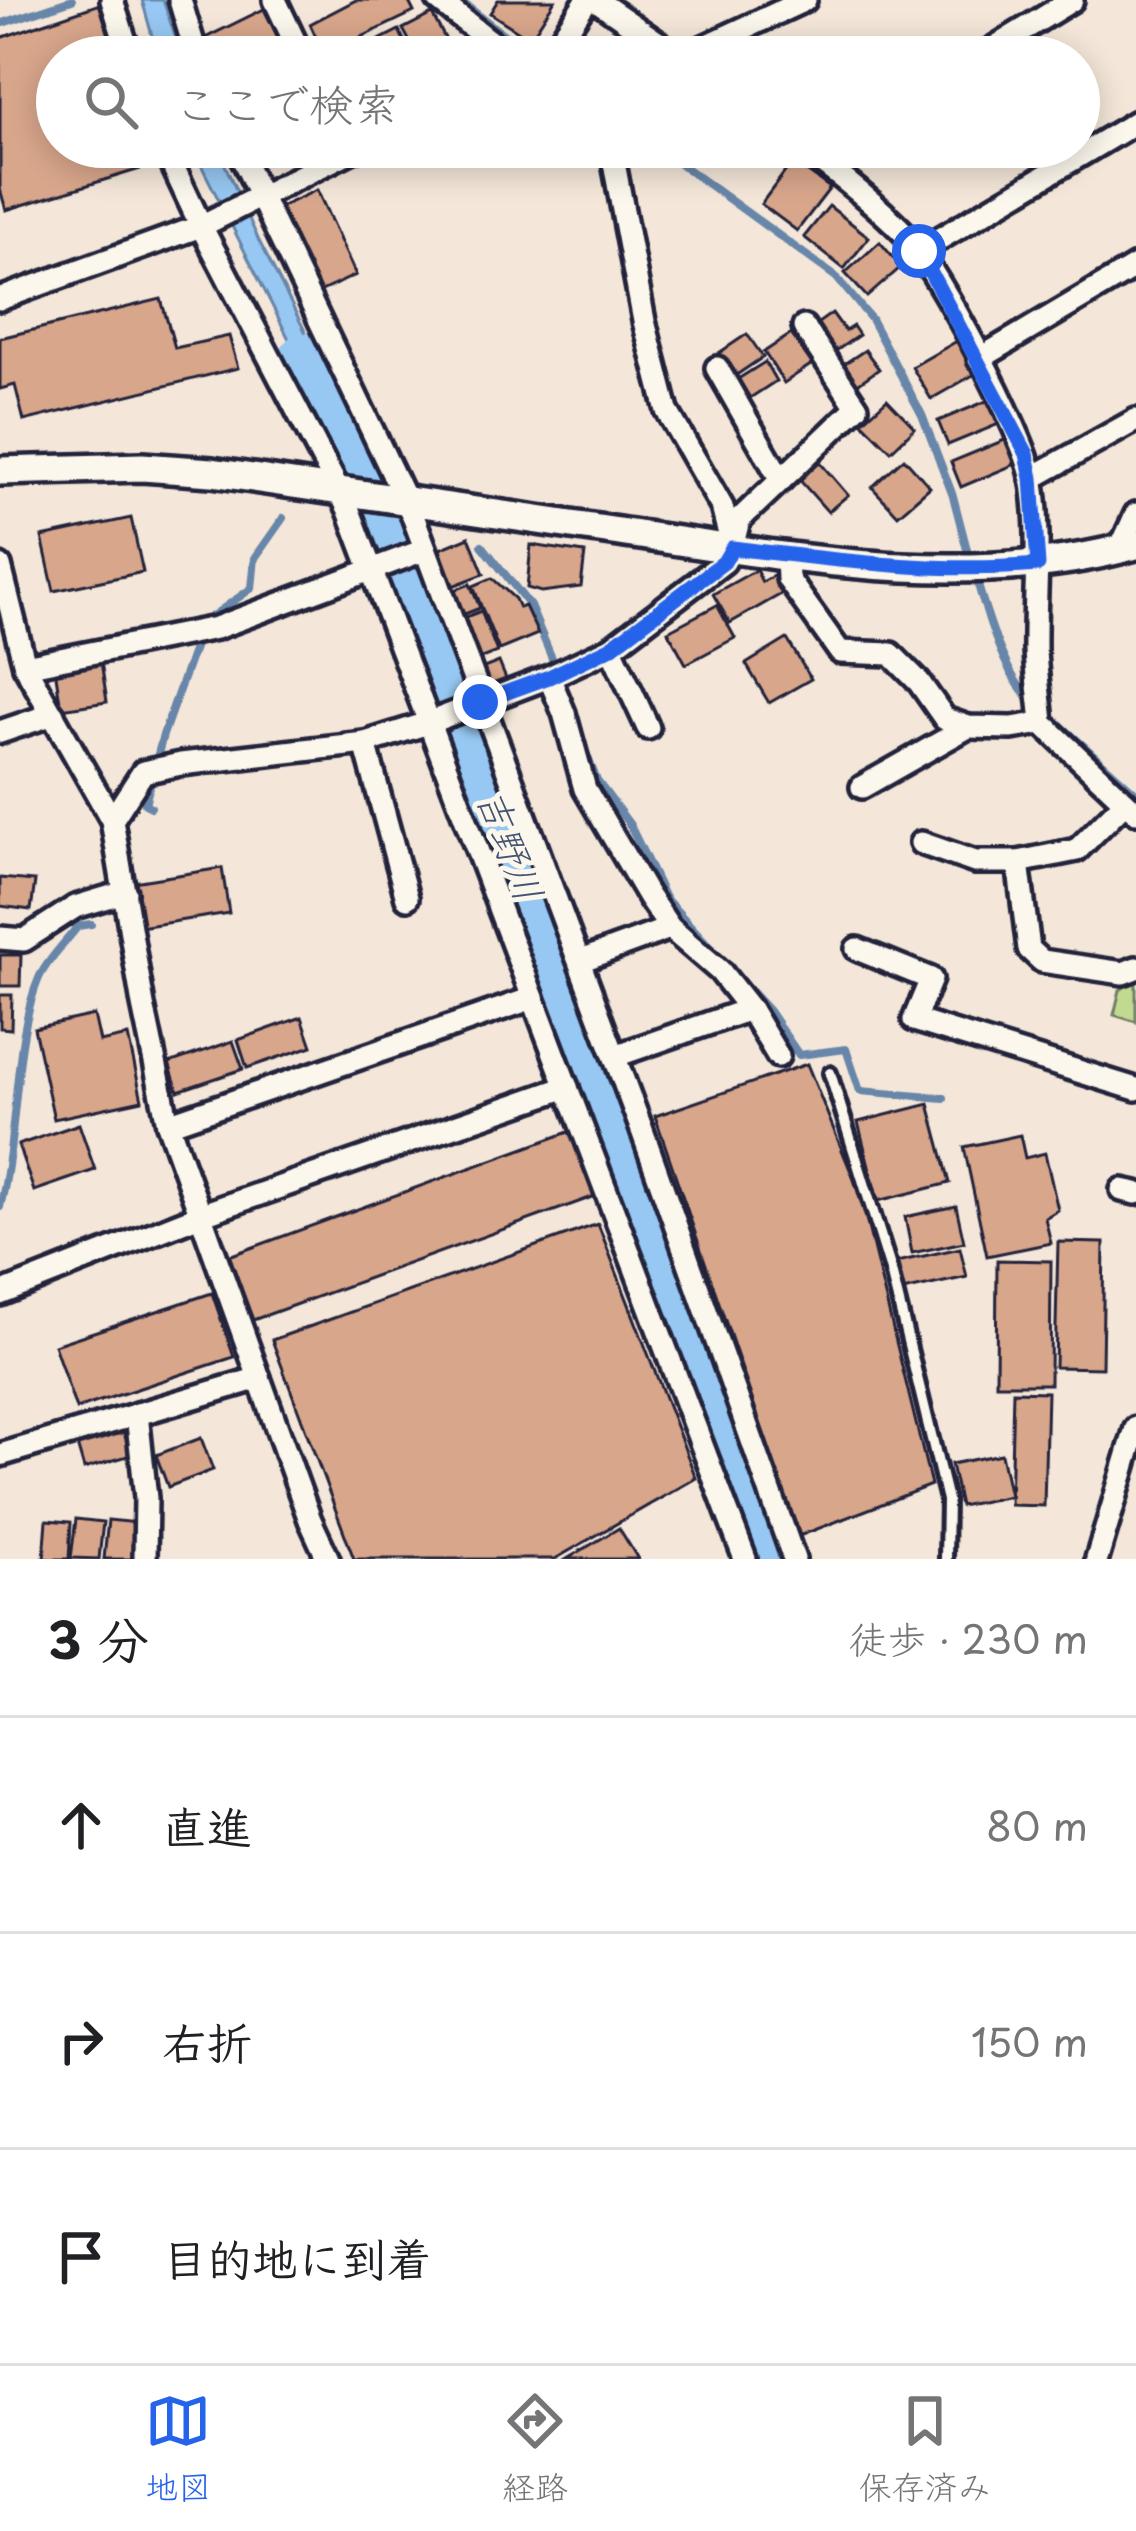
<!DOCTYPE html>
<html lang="ja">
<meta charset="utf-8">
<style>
body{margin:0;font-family:"Playpen Sans","Klee One",sans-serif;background:#f2f2f2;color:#202124}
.stop{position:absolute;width:36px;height:36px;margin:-27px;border:9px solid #2563eb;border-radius:50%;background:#fff}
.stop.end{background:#2563eb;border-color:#fff;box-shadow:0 3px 12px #0008}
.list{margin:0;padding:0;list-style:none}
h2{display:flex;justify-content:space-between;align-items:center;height:156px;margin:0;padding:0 48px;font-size:51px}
h2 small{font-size:39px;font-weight:400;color:#757577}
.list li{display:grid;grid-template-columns:78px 1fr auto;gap:36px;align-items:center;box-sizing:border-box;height:216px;padding:0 48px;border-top:3px solid #e0e0e0}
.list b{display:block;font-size:45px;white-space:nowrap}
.list em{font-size:39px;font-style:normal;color:#757577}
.icon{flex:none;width:66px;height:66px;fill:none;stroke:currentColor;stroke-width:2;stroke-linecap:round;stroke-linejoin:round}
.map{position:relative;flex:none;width:1136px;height:1559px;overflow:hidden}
.search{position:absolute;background:#fff;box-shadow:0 6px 30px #0003;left:36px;right:36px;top:36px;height:132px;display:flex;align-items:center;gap:30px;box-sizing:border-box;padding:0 42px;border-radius:66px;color:#757577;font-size:45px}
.sheet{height:804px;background:#fff}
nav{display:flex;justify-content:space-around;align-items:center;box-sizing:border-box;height:168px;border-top:3px solid #e0e0e0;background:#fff;font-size:33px;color:#757577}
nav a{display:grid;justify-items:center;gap:6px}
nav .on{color:#2563eb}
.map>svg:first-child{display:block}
.green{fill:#c1da90;stroke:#727e66;stroke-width:3}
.water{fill:#97c8f3;stroke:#6886a9;stroke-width:3}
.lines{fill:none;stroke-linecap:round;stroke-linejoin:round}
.stream{stroke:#6886a9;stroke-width:8}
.river{stroke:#97c8f3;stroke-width:48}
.building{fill:#d8a68b;stroke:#22223b;stroke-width:3}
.service-casing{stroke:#22223b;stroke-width:20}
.minor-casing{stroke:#22223b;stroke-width:30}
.tertiary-casing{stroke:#22223b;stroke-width:36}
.service{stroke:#fbf7ec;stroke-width:10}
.minor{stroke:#fbf7ec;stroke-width:21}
.tertiary{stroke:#fbf7ec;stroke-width:27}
.route{stroke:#2563eb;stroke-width:15}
.labels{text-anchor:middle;stroke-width:10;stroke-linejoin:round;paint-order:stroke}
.water-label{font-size:39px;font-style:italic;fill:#455472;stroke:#fbf7ec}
</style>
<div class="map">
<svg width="1136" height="1559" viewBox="0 0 1136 1559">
<rect width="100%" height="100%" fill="#f4e7d9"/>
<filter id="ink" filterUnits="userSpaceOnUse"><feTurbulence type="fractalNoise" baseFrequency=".00833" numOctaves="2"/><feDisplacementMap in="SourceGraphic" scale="24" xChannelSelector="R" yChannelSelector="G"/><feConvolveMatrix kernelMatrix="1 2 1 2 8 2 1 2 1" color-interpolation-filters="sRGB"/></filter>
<g filter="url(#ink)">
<path class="green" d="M 1136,979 L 1136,1022 L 1114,1015 L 1120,990 Z"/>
<g class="water">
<path d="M 142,0 L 163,0 L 182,57 L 158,57 Z"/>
<path d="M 192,147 L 217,147 L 259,241 L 326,372 L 334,442 L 290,341 Z"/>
</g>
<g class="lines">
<g class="stream">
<path d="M 459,0 L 533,57"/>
<path d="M 0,24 L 72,0"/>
<path d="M 657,147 L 836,277 L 871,319 L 922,415 L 953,496 L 970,561"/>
<path d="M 482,545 L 530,606 L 569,699"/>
<path d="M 975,575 C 986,611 1004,678 1033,701"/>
<path d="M 1045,711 L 1136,793"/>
<path d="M 582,742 L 597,781 L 630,825 L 665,898 L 769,1011 L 799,1055 L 846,1049 L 860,1091 L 944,1098"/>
<path d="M 151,807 L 145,804 L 163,735 L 200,631 L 211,617 L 252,588 L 255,558 L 283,518"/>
<path d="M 0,1207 C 18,1138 13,1039 39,978 C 47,960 66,942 78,926 L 91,924"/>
</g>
<path class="river" d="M 304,357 L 407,579 L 686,1301 L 774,1559"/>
</g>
<g class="building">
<path d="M 408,0 L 414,12 L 324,55 L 310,24 L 356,0 Z"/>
<path d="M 498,0 L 555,0 L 530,39 L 490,13 Z"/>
<path d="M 106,2 L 124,57 L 57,57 L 57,147 L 155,147 L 160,163 L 6,210 L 0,189 L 0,38 Z"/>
<path d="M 264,9 L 282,45 L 257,57 L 204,57 L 197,42 Z"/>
<path d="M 432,14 L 455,57 L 418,57 L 403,29 Z"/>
<path d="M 399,30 L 412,57 L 369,57 L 364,48 Z"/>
<path d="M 793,161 L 830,188 L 797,231 L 761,204 Z"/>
<path d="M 317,190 L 356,275 L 317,293 L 278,208 Z"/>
<path d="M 829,206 L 869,237 L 844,269 L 804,237 Z"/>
<path d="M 880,242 L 901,267 L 867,297 L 845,273 Z"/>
<path d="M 161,299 L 175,348 L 229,336 L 238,368 L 24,421 L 15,385 L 0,389 L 0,338 Z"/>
<path d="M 832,313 L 845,331 L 853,326 L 859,335 L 830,355 L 811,328 Z"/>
<path d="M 747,334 L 763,357 L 732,378 L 716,355 Z"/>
<path d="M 791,334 L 812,364 L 784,383 L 764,352 Z"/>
<path d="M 957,341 L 975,374 L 931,399 L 912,367 Z"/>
<path d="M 865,350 L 879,369 L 852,388 L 838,368 Z"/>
<path d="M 765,362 L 776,381 L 750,398 L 738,379 Z"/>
<path d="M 887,399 L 915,428 L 891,451 L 862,422 Z"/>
<path d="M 989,400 L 999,424 L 948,445 L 938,421 Z"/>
<path d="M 1007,439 L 1018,463 L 961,487 L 951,462 Z"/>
<path d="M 904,458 L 930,487 L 898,515 L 872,487 Z"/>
<path d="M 817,459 L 848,495 L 828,512 L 796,476 Z"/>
<path d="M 131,518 L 143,572 L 54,591 L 42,537 Z"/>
<path d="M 469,537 L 484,574 L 450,587 L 435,551 Z"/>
<path d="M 531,545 L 585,553 L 581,587 L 541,592 L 527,588 Z"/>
<path d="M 756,570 L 762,582 L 775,575 L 785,592 L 730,623 L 713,594 Z"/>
<path d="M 492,578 L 515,599 L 519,608 L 525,606 L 538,634 L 499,650 L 473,586 Z"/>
<path d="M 470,584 L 480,608 L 457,617 L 447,593 Z"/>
<path d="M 717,605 L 735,638 L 686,664 L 668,631 Z"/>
<path d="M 481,611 L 497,652 L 474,661 L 458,620 Z"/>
<path d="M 787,639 L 811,679 L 769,703 L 746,664 Z"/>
<path d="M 101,661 L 107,702 L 61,709 L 55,668 Z"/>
<path d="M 499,662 L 508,684 L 485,693 L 476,671 Z"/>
<path d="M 222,868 L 229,913 L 140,927 L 133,882 Z"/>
<path d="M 0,878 L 35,881 L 31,910 L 0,906 Z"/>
<path d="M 0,955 L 21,955 L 20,986 L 0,986 Z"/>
<path d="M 0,995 L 12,995 L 11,1029 L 0,1028 Z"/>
<path d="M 94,1015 L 100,1042 L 128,1036 L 142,1100 L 54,1119 L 34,1028 Z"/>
<path d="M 302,1017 L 312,1046 L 247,1068 L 238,1040 Z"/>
<path d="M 233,1041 L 243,1069 L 178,1091 L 169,1063 Z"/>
<path d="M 807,1064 L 860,1194 L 931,1485 L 799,1536 L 655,1116 Z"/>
<path d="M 929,1104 L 950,1183 L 878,1201 L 858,1122 Z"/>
<path d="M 79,1124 L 95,1170 L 34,1191 L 18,1145 Z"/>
<path d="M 574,1130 L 598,1195 L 253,1320 L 229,1256 Z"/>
<path d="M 1020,1135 L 1025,1158 L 1045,1153 L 1058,1210 L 1045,1218 L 1051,1243 L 987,1256 L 964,1147 Z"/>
<path d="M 956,1206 L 964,1242 L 912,1253 L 905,1217 Z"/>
<path d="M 598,1224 L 696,1478 L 555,1559 L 354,1559 L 272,1340 Z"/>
<path d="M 1058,1242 L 1104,1243 L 1102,1368 L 1055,1367 Z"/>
<path d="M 960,1248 L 967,1277 L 903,1291 L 897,1262 Z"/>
<path d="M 997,1260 L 1051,1261 L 1050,1384 L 996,1384 Z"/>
<path d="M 212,1293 L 234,1357 L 76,1409 L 54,1345 Z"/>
<path d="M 1013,1391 L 1047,1392 L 1044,1506 L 1010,1505 Z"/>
<path d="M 121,1424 L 131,1455 L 84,1469 L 75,1438 Z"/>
<path d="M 201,1438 L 213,1470 L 168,1487 L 156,1455 Z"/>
<path d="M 1001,1454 L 1010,1496 L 960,1506 L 951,1464 Z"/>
<path d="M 76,1519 L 103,1522 L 99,1559 L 71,1558 Z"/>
<path d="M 47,1520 L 71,1522 L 69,1559 L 44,1559 Z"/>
<path d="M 108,1520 L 139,1523 L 135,1559 L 104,1559 Z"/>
<path d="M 619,1528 L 638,1559 L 567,1559 Z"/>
</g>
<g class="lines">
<defs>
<path id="service" d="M 830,1073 L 890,1267 L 947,1500 L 946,1559"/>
<g id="minor">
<path d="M 112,0 L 130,57"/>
<path d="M 180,0 L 197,57"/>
<path d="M 275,0 L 302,57"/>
<path d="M 438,0 L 510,57"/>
<path d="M 596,0 L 679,57"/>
<path d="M 538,57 L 554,49 L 587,0"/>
<path d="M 682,57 L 805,0"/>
<path d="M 979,57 L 1072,0"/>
<path d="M 164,147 L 201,226 L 348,508 L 745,1559"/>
<path d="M 237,147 L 413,516 L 643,1133 L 794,1559"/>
<path d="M 611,147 L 644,321 L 667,411 L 722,507 L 731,542"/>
<path d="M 801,147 C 837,173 875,203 906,235 C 936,267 1025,435 1032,477 C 1042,535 1034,592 1035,650 C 1036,674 1040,699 1042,723 L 1136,812"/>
<path d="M 919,251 L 1136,122"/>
<path d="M 0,299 L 201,226 L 359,147"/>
<path d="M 979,359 L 1136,266"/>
<path d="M 1032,478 L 1136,420"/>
<path d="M 781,480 L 857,407 L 804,327"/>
<path d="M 1120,549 L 1136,514"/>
<path d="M 787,555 L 788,579 L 840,652 L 891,654 L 919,682 L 945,719 L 968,727 L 1012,728 L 1042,723"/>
<path d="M 0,566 L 25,666 L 112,820 L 143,1005 L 168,1124 L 310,1520 L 328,1559"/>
<path d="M 611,648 L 648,728"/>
<path d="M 25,666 L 216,628 L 424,550"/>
<path d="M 549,677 L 564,713 L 585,789 L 648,896 L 670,928 L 720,971 L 750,1009 L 778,1056"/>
<path d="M 0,732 L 53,714"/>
<path d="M 365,743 L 407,898"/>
<path d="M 862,787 L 968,727"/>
<path d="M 112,820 L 143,772 L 181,764 L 365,743 L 428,723 L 549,677 L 611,648 L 724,562 L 732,548 L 739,520 L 781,480 L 717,368"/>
<path d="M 921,843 L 975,862 L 1018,862 L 1077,850 L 1125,802"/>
<path d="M 1018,862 L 1029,949 L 1042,961 L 1123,973 L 1136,968"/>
<path d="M 0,938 L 24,940 L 75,907 L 125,892"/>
<path d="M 857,949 L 931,979 L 914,1020 L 1136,1089"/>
<path d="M 580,961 L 670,928"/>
<path d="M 615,1056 L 750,1009"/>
<path d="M 168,1124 L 533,998"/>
<path d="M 1122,1190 L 1136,1193"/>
<path d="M 0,1294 L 200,1215 L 567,1087"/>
<path d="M 137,1414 L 146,1498 L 145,1559"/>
<path d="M 0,1455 L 259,1378"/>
<path d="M 1097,1559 L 1136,1428"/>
</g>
<path id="tertiary" d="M 0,471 L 142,467 L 212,472 C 348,492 483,512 619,532 C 789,557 967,592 1136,545"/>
</defs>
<use href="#service" class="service-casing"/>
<use href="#minor" class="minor-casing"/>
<use href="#tertiary" class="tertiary-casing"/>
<use href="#service" class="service"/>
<use href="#minor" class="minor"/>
<use href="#tertiary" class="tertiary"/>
</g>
</g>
<g class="lines" filter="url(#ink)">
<path class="route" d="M 480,702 L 549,677 L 610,648 L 724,562 L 732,548 C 834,560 936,574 1038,565 L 1032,478 L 1027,454 L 919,251"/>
</g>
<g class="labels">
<g class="water-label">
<text transform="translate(510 845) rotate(69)" y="14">吉野川</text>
</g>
</g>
</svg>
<div class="stop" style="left:919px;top:251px"></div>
<div class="stop end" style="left:480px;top:702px"></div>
<div class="search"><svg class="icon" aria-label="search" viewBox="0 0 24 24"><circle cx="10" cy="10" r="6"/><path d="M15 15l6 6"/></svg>ここで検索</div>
</div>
<section class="sheet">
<h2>3 分<small>徒歩 · 230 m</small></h2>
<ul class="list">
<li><svg class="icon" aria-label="ahead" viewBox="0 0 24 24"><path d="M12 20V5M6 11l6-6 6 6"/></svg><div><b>直進</b></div><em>80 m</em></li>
<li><svg class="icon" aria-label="right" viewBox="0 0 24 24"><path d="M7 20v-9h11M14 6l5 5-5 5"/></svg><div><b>右折</b></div><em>150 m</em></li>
<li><svg class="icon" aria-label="arrive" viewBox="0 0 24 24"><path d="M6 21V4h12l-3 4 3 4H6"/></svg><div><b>目的地に到着</b></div></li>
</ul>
</section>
<nav>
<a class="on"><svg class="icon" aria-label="map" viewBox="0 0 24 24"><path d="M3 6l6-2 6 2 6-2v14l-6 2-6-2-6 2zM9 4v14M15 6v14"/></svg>地図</a>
<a><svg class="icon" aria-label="directions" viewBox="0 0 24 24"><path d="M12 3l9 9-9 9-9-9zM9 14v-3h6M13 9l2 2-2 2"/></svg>経路</a>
<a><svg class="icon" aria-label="saved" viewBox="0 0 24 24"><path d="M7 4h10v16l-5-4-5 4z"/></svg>保存済み</a>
</nav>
